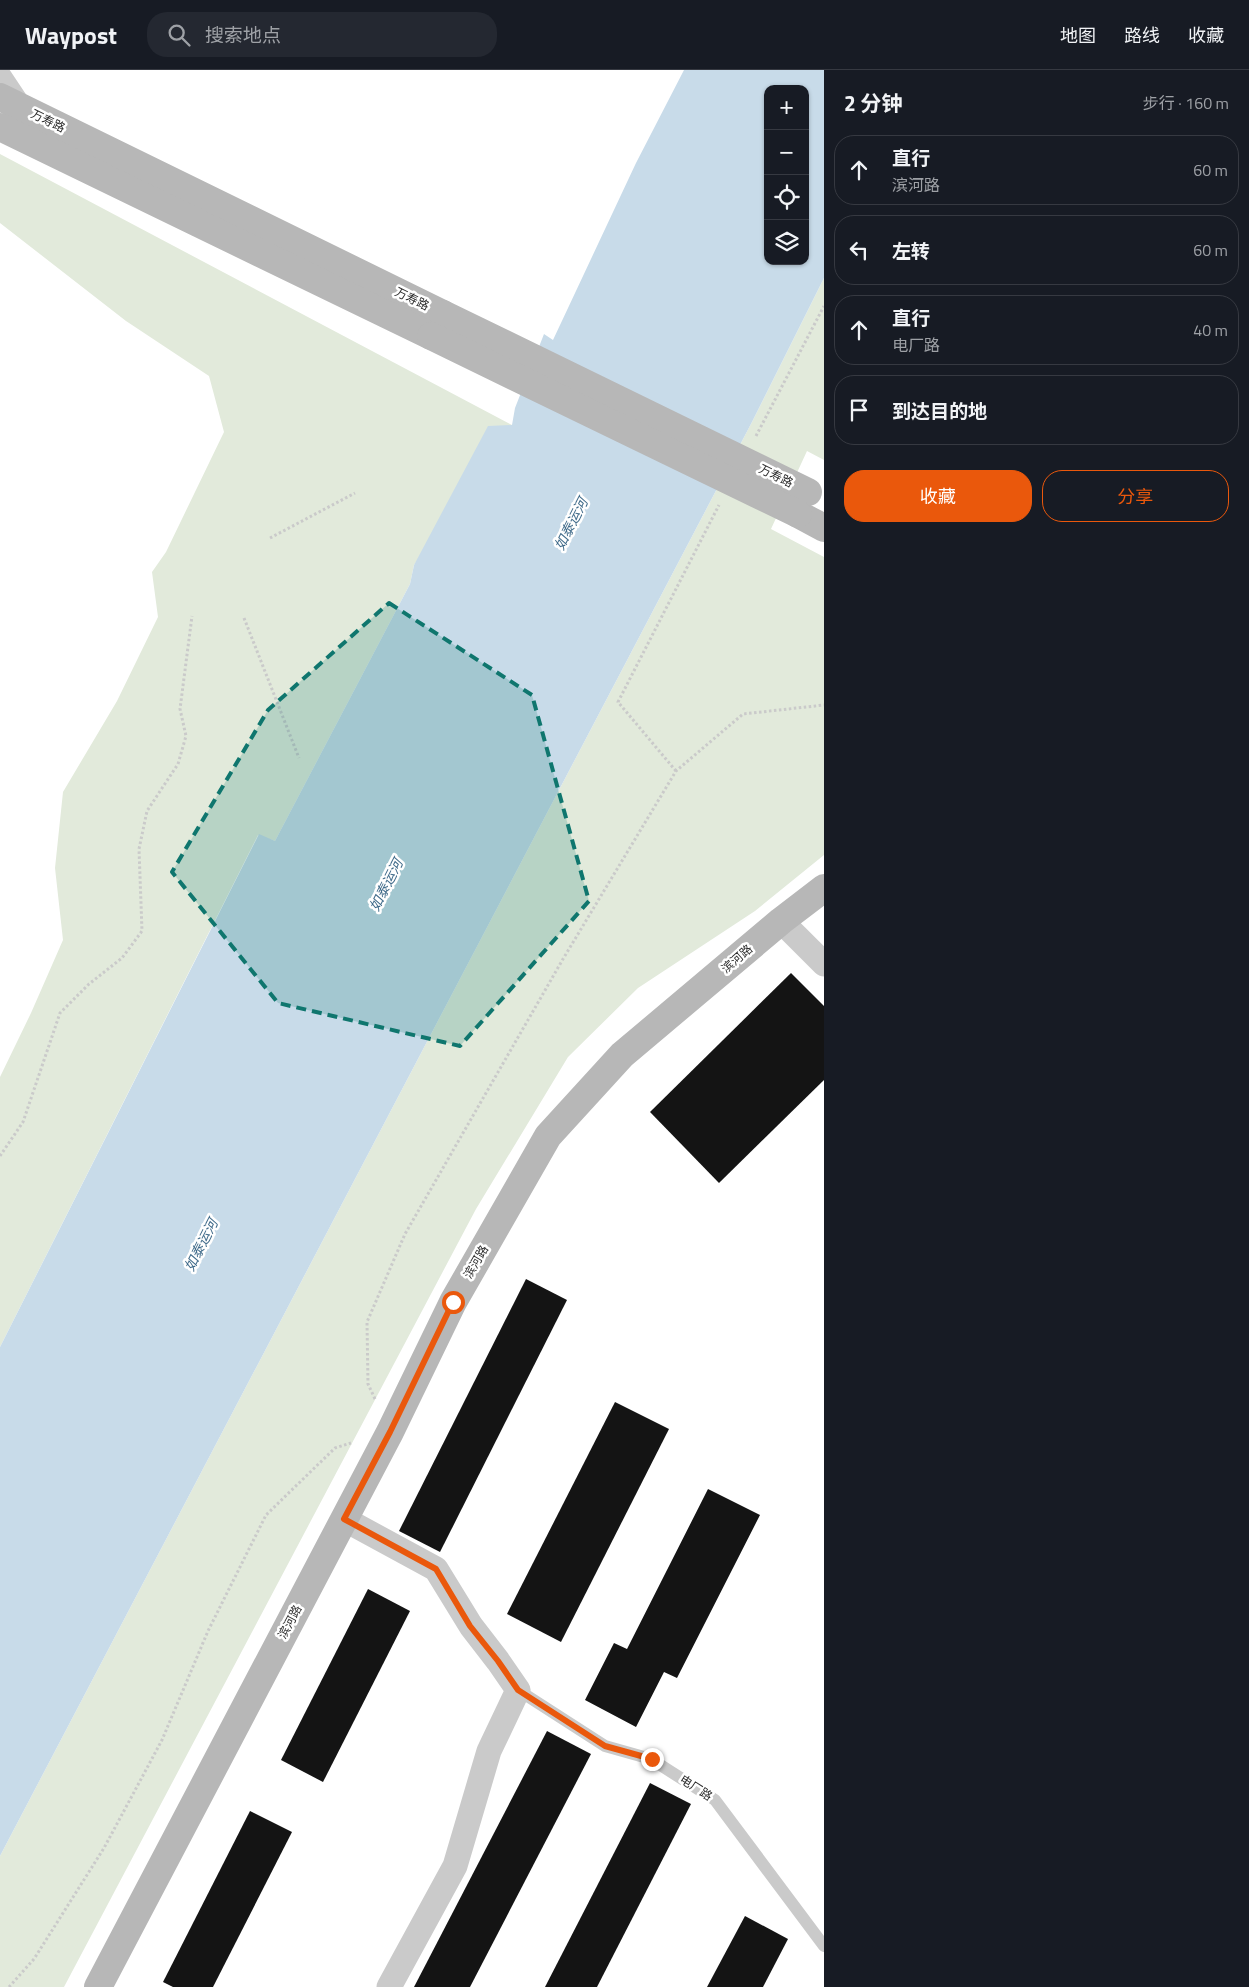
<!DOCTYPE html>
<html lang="zh">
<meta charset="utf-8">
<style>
body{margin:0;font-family:"Titillium Web","Noto Sans SC",sans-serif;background:#242831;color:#f1f3f6}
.controls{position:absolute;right:15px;top:15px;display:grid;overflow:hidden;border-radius:10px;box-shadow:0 1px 4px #0004}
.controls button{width:45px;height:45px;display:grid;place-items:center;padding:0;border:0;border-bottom:1px solid #363941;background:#171b24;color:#f1f3f6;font:25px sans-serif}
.stop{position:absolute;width:15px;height:15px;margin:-11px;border:4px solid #ea580c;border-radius:50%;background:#fff}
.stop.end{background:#ea580c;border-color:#fff;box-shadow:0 1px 5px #0008}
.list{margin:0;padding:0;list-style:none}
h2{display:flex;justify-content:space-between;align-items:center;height:65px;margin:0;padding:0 20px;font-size:21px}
h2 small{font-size:16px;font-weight:400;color:#9ea1a6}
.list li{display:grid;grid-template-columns:32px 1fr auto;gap:15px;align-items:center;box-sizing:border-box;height:70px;margin:0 10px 10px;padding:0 10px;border:1px solid #363941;border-radius:20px}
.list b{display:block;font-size:19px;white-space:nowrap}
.list p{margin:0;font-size:16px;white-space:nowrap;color:#9ea1a6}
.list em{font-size:16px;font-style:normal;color:#9ea1a6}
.actions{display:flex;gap:10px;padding:15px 20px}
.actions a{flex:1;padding:11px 0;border:1px solid #ea580c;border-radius:20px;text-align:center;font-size:18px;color:#ea580c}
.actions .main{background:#ea580c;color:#fff}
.icon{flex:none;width:28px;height:28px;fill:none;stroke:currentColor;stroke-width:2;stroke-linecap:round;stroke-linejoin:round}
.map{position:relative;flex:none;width:824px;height:1917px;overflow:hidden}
header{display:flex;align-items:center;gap:30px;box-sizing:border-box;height:70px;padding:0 25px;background:#171b24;border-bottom:1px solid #363941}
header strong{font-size:24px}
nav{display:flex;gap:28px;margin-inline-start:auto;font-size:18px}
.search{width:350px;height:45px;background:#242831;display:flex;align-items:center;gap:12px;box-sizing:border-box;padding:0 18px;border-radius:20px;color:#9ea1a6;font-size:19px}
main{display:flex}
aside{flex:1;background:#171b24}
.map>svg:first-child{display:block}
.green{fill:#e2eadb}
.water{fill:#c8dbe9;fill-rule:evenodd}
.building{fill:#141414}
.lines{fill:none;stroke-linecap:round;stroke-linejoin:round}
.path{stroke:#cacaca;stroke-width:3;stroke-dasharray:2.5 2.5;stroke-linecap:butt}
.lane{stroke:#cacaca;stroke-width:12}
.street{stroke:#cacaca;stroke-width:25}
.secondary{stroke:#b7b7b7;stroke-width:28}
.secondary-bridge{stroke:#b7b7b7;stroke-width:28}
.route{stroke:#ea580c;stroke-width:6}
.marked{fill:#0f766e;fill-opacity:0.2;stroke:#0f766e;stroke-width:4;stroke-dasharray:10 6;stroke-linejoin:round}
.labels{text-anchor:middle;stroke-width:5;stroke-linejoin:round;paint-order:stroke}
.street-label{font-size:12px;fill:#2d2d2d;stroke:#fff}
.water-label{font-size:14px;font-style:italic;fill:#406b8a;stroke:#fff}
</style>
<header>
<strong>Waypost</strong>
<div class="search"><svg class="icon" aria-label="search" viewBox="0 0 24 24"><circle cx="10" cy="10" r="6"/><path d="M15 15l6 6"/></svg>搜索地点</div>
<nav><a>地图</a><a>路线</a><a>收藏</a></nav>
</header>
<main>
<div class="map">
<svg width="824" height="1917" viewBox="0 0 824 1917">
<rect width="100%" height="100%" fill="#fff"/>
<g class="green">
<path d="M 0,84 L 512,355 L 414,495 L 410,514 L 275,771 L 258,765 L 0,1277 L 0,1007 L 31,943 L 63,870 L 55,798 L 63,722 L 117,631 L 158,547 L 152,502 L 166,482 L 224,362 L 209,306 L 126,251 L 0,153 Z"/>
<path d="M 824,208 L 824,390 L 807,381 L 771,459 L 824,487 L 824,785 L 755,841 L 638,918 L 568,987 L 476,1139 L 64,1917 L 0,1917 L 0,1786 L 752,352 Z"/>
</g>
<path class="water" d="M 684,0 L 824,0 L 824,208 L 752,352 L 0,1786 L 0,1277 L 259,764 L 275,771 L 410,514 L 414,495 L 488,356 L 512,355 L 515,338 L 544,264 L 553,270 L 636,93 ZM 768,19 L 805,19 L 805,191 L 768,191 Z"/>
<g class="building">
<path d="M 791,903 L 824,936 L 824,1010 L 719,1113 L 650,1042 Z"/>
<path d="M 526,1209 L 567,1230 L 440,1482 L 399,1461 Z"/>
<path d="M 615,1332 L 669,1359 L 561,1572 L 507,1544 Z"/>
<path d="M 708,1419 L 760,1445 L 677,1608 L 664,1602 L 636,1657 L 585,1630 L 614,1573 L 627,1579 Z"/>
<path d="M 368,1519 L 410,1541 L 323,1712 L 281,1690 Z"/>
<path d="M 547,1661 L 591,1684 L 470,1917 L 414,1917 Z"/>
<path d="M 650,1713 L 691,1734 L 597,1917 L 545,1917 Z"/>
<path d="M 250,1741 L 292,1762 L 213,1917 L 173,1917 L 163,1912 Z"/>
<path d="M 745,1846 L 788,1869 L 763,1917 L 707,1917 Z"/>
</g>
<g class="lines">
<g class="path">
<path d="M 756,366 L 824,236"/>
<path d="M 270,468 L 355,423"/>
<path d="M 244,548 L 299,688"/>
<path d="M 676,701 L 618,632 L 719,435"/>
<path d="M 0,1086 L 23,1052 L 60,943 L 89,914 L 122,888 L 142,861 L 139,779 L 147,741 L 178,694 L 186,666 L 180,639 L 192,546"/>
<path d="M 375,1329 L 368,1314 L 367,1252 L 405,1164 L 563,889 L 676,701 L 743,644 L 824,635"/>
<path d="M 9,1917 L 34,1889 L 104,1778 L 162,1670 L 208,1561 L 266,1445 L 335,1378 L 351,1373"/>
</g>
<path class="lane" d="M 518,1620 L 605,1676 L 651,1689 L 715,1730 L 824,1876"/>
<g class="street">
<path d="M 0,8 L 20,38"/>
<path d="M 781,851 L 824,894"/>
<path d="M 344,1449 L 436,1499 L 471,1556 L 498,1591 L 518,1620 L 489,1681 L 455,1796 L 389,1917"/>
</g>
<g class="secondary">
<path d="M 0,27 L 443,244"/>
<path d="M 0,57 L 431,266"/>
<path d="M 798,444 L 824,458"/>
<path d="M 98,1917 L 390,1362 L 453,1232 L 548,1066 L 622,985 L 781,851 L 824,818"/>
</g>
<g class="secondary-bridge">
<path d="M 443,244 L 808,422"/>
<path d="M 431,266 L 798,444"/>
</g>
</g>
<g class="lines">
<path class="route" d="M 453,1232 L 390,1362 L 344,1449 L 436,1499 L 470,1556 L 498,1591 L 518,1620 L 605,1676 L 652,1689"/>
</g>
<path class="marked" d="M 389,533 L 532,625 L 589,831 L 460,976 L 278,933 L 172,802 L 268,640 Z"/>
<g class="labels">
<g class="street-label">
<text transform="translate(48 51) rotate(26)" y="4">万寿路</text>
<text transform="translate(412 229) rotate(26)" y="4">万寿路</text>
<text transform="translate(776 406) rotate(26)" y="4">万寿路</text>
<text transform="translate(737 889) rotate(-41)" y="4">滨河路</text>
<text transform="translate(476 1192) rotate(-60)" y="4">滨河路</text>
<text transform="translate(290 1552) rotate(-62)" y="4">滨河路</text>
<text transform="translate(696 1718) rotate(33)" y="4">电厂路</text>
</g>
<g class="water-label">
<text transform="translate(571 454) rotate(-63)" y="5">如泰运河</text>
<text transform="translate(386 815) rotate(-63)" y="5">如泰运河</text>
<text transform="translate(201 1175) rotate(-63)" y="5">如泰运河</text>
</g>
</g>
</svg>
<div class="controls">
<button>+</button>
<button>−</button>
<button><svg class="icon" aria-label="locate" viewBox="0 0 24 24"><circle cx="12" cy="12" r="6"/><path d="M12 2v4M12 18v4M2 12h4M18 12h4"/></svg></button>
<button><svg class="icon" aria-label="layers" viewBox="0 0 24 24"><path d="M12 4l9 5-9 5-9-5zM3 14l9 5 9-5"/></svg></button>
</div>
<div class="stop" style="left:453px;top:1232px"></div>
<div class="stop end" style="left:652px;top:1689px"></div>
</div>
<aside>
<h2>2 分钟<small>步行 · 160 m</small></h2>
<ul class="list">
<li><svg class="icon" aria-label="ahead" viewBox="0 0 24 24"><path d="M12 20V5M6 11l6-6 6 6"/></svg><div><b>直行</b><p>滨河路</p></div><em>60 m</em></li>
<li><svg class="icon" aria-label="left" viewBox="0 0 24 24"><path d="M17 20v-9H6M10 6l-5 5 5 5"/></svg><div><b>左转</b></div><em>60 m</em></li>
<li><svg class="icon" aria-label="ahead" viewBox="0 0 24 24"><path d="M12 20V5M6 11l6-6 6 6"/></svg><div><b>直行</b><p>电厂路</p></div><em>40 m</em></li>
<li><svg class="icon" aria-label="arrive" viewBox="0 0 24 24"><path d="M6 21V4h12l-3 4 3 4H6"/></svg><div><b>到达目的地</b></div></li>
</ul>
<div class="actions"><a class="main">收藏</a><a>分享</a></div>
</aside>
</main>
